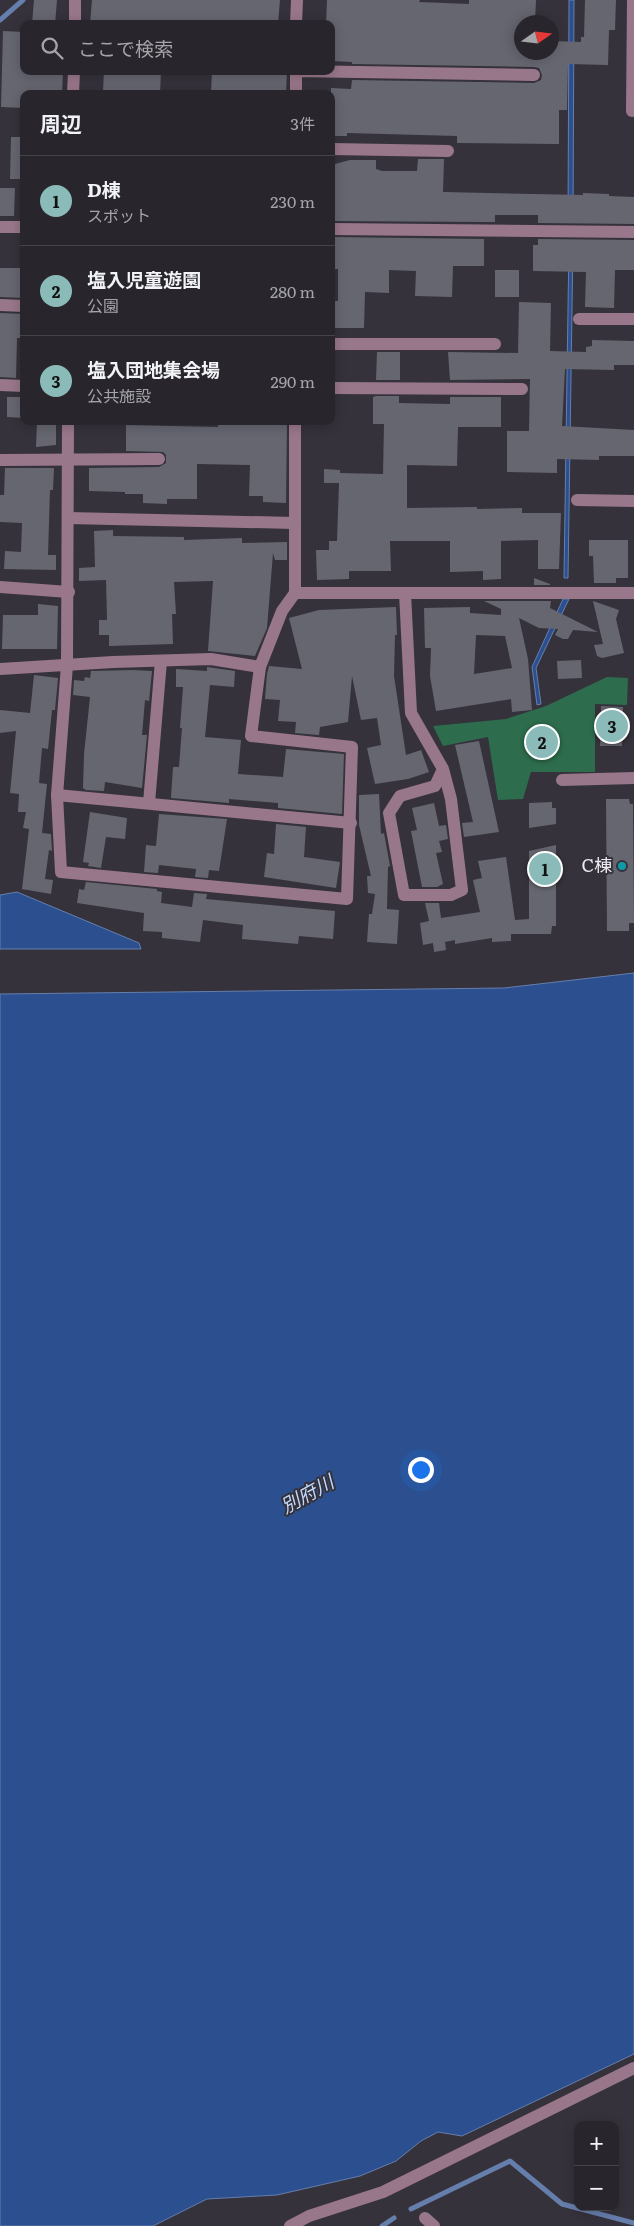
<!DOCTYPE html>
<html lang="ja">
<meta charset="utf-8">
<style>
body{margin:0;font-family:Literata,"Noto Sans JP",serif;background:#343238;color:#f1f3f6}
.controls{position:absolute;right:15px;bottom:15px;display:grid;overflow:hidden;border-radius:10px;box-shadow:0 2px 12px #0003}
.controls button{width:45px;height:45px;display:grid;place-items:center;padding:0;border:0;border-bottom:1px solid #444348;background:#28262c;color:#f1f3f6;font:25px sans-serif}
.compass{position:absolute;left:514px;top:15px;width:45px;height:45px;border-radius:50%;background:#28262c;box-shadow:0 2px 12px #0003;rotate:76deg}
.you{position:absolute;left:420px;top:1469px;width:18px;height:18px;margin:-12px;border:4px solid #fff;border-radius:50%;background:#1a73e8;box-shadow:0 0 0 8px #1a73e833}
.badge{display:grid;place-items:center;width:32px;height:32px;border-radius:50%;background:#8bbbb9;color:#111;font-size:16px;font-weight:700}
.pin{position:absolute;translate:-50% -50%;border:2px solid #fff;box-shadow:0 1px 5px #0006}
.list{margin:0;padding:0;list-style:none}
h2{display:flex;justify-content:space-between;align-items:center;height:65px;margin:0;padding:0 20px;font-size:21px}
h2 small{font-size:16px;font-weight:400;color:#a5a5a9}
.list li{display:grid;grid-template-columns:32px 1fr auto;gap:15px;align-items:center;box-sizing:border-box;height:90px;padding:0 20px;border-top:1px solid #444348}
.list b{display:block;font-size:19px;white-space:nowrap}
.list p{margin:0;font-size:16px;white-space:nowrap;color:#a5a5a9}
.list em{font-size:16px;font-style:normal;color:#a5a5a9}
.icon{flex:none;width:28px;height:28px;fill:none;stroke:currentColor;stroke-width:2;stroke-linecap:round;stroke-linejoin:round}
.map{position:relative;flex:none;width:634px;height:2226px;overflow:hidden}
.search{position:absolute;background:#28262c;box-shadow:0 2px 12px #0003;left:20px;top:20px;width:315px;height:55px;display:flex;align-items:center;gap:12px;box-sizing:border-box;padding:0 18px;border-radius:10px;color:#a5a5a9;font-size:19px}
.panel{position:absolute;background:#28262c;box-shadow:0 2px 12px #0003;left:20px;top:90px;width:315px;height:335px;border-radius:10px}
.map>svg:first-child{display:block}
.green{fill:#2d6c4d}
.water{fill:#2c508f;stroke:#667eac}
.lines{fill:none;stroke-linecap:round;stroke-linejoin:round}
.stream{stroke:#667eac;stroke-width:5}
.building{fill:#666671;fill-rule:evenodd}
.minor{stroke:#99778b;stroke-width:12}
.culture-dot{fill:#0f9aa8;stroke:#35323b;stroke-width:2}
.labels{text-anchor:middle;stroke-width:4;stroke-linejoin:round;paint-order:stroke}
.poi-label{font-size:18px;fill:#edebf1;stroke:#35323b;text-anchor:end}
.water-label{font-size:19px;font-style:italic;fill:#c2d9fe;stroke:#35323b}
</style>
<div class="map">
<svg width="634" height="2226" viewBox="0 0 634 2226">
<rect width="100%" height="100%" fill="#35323b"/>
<path class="green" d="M 607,677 L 628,678 L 627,705 L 595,704 L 595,772 L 531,772 L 523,799 L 498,800 L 488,737 L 443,746 L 433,726 L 506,719 L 546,706 Z"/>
<g class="water">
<path d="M 569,0 L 574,0 L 573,221 L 568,221 Z"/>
<path d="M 569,242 L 573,242 L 568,578 L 564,578 Z"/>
<path d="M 563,599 L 569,599 L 536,668 L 541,704 L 537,705 L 532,667 Z"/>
<path d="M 17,892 L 139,943 L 141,949 L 0,949 L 0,895 Z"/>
<path d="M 634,973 L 634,2054 L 462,2136 L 438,2132 L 421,2141 L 396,2161 L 360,2176 L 277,2195 L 207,2199 L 153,2226 L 0,2226 L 0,994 L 504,988 Z"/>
</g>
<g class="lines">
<g class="stream">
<path d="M 0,20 L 23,0"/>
<path d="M 411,2209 L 510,2161 L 562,2204 L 634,2223"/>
<path d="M 382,2226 L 394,2218"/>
</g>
</g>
<g class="building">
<path d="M 34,0 L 57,0 L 55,24 L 32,24 Z"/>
<path d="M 92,0 L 280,0 L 278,24 L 90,24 Z"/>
<path d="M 327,0 L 420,0 L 419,2 L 469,4 L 469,0 L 536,0 L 535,22 L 522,22 L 522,52 L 552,52 L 552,41 L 581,42 L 581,37 L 584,37 L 585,0 L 616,0 L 615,30 L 609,30 L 608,65 L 568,64 L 567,110 L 559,110 L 559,144 L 457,143 L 457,136 L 347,133 L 347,136 L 331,136 L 331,88 L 351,89 L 352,80 L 534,83 L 541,80 L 542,75 L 539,68 L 534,67 L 352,64 L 352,62 L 331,61 L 331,24 L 326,24 Z"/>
<path d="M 3,31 L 24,32 L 24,71 L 63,71 L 62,94 L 24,94 L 24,108 L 1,107 Z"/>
<path d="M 104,71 L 161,71 L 160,94 L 103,91 Z"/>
<path d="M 212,71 L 287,71 L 286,93 L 211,93 Z"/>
<path d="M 11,137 L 24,137 L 24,179 L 10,179 Z"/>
<path d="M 418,159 L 444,159 L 443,192 L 583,195 L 583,193 L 609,194 L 609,196 L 634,197 L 634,224 L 538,223 L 538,215 L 495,215 L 495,222 L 484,222 L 331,221 L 331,165 L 350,160 L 376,160 L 376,169 L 382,171 L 417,171 Z"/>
<path d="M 0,188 L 15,188 L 14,216 L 0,216 Z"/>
<path d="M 331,237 L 484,239 L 484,266 L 453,266 L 452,297 L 415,296 L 416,271 L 389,270 L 389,293 L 365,292 L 364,328 L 331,328 L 331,301 L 338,301 L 338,269 L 331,269 Z"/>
<path d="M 538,239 L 634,240 L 634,270 L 615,270 L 614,308 L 585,307 L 586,272 L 533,271 L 533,245 L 538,245 Z"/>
<path d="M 0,268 L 24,268 L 24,298 L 0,297 Z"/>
<rect x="495" y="270" width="24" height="27"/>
<path d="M 519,302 L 551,303 L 550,351 L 586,352 L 586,347 L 592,346 L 592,340 L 634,341 L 634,365 L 614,365 L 614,370 L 565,369 L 562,426 L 634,430 L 634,456 L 599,456 L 599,460 L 557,459 L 557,473 L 507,472 L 507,431 L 529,431 L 530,379 L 450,380 L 448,352 L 518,353 Z"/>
<path d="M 0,313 L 24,314 L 24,338 L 17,338 L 16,378 L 0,377 Z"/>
<path d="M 377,352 L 400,352 L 400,380 L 376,380 Z"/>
<path d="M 376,396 L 399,396 L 399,403 L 450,404 L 450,397 L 501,397 L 501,427 L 458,427 L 457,466 L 407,465 L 407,508 L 477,507 L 477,509 L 522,508 L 522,513 L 561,513 L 559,569 L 538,569 L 538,540 L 501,541 L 501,579 L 483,580 L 483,571 L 450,572 L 450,541 L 390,541 L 391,571 L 349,571 L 349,579 L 317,580 L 316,550 L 329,550 L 329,541 L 337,541 L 339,483 L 324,483 L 324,469 L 340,470 L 340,473 L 383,474 L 384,424 L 373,424 L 373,397 Z"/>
<path d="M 7,397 L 24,397 L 24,418 L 7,417 Z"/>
<path d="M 37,421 L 56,421 L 56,445 L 36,447 Z"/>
<path d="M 218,421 L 287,421 L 286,503 L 263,502 L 263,496 L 249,496 L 250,465 L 197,464 L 197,499 L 167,499 L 167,504 L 143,503 L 143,494 L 125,494 L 125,492 L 89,491 L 89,468 L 159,467 L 166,463 L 166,455 L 163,452 L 126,451 L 126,425 L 218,427 Z"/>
<path d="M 5,468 L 54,468 L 53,490 L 50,490 L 48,555 L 56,555 L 56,570 L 4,569 L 5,551 L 21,552 L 22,523 L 0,522 L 0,495 L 4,495 Z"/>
<path d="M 113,530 L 113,536 L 184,537 L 184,540 L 242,538 L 242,543 L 287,542 L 287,560 L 275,560 L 273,553 L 267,628 L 255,656 L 208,651 L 213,581 L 174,582 L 176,614 L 172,614 L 173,644 L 109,646 L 109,635 L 99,635 L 99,620 L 107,620 L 106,580 L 79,581 L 79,568 L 95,567 L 94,531 Z"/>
<path d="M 589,540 L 628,540 L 628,578 L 616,578 L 616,583 L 594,583 L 593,556 L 589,556 Z"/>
<path d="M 534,578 L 550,584 L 550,585 L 534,585 Z"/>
<path d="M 484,601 L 551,601 L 550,608 L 598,632 L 573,630 L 568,639 L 563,639 L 555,635 L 558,629 L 539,628 L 519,618 L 528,659 L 532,710 L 512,712 L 511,699 L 436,711 L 430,676 L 431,648 L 425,648 L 424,608 L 470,607 L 470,613 L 501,615 L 501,609 ZM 476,635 L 505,636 L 512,668 L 474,674 Z"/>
<path d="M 593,601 L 619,610 L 616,619 L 624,653 L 602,658 L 597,656 L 594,645 L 603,644 Z"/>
<path d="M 38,604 L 58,606 L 57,649 L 2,649 L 3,615 L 38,615 Z"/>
<path d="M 396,607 L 397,635 L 395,635 L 394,676 L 406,755 L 421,750 L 429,772 L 408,779 L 375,784 L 367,748 L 381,745 L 377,718 L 361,720 L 352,676 L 348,722 L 320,727 L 319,735 L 295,733 L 296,722 L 278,721 L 280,700 L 265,699 L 267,674 L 269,666 L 302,669 L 289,618 L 319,610 Z"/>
<path d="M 581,660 L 582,678 L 558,679 L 557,661 Z"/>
<path d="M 207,667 L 235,671 L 234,687 L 210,685 L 205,737 L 241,740 L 238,774 L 283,777 L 286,749 L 344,754 L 342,814 L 278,808 L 278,803 L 229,799 L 229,803 L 171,798 L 173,767 L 179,767 L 182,728 L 180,728 L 183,687 L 176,687 L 176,669 L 207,671 Z"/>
<path d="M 133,670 L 152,671 L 149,701 L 145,700 L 142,735 L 147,735 L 142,788 L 105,782 L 104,791 L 86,790 L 83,788 L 84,754 L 90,697 L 73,695 L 74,680 L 84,681 L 85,677 L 90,678 L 91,671 Z"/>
<path d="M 34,675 L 58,678 L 55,710 L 52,710 L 48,749 L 42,748 L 39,783 L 47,784 L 42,833 L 51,834 L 52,851 L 49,850 L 45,879 L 53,880 L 51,894 L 22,889 L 29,829 L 23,828 L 26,812 L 18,812 L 19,794 L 10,793 L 16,731 L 0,733 L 0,710 L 30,713 Z"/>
<path d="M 601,706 L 623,707 L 622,746 L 600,746 Z"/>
<path d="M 479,741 L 499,832 L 464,837 L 462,823 L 473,822 L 455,745 Z"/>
<path d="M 379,794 L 381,834 L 384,833 L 390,866 L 388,867 L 387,909 L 399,910 L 397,944 L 367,942 L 369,914 L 372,914 L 375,894 L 368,893 L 367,876 L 371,876 L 359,825 L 359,795 Z"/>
<path d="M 606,799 L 629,799 L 630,804 L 633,804 L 634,923 L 629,923 L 629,931 L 607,931 Z"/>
<path d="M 552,802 L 552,808 L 556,808 L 556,824 L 529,828 L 529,803 Z"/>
<path d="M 434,803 L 439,826 L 446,825 L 448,839 L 439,841 L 442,852 L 436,853 L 443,884 L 437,887 L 422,887 L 411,831 L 417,830 L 412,808 Z"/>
<path d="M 90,812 L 127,818 L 125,839 L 106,837 L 101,868 L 88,866 L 89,863 L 83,862 Z"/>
<path d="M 159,814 L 227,819 L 219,871 L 209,870 L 208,878 L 195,877 L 196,869 L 159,865 L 158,873 L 144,872 L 146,845 L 156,846 Z"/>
<path d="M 276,824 L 306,827 L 304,857 L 340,862 L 336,888 L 264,877 L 267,853 L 274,854 Z"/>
<path d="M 556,845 L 556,926 L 552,926 L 551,934 L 511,934 L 511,941 L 492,942 L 492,938 L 455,944 L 455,940 L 445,942 L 446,950 L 434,952 L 433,943 L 423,945 L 420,923 L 429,921 L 425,903 L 439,903 L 441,918 L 480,912 L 473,880 L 482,878 L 478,861 L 506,857 L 515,920 L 529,919 L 529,851 Z"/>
<path d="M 86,882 L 157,889 L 157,891 L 162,892 L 161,903 L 192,907 L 194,893 L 207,894 L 206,899 L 335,911 L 333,939 L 299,936 L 298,944 L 242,939 L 243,925 L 203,920 L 200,942 L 162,938 L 162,932 L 143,931 L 144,913 L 77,903 L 79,889 L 84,890 Z"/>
</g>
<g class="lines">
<g class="minor">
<path d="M 75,24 L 75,0"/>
<path d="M 296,24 L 297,0"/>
<path d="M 73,94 L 74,71"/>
<path d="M 296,94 L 296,71 L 534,75"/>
<path d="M 632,111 L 633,0"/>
<path d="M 331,149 L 448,151"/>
<path d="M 0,227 L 24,227"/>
<path d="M 331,229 L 634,232"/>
<path d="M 0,305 L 24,306"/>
<path d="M 579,319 L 634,319"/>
<path d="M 331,344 L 495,344"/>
<path d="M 0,385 L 24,386"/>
<path d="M 331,388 L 522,389"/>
<path d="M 68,421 L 67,665 L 57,795 L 61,872 L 347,899 L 352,747 L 251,736 L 260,667 L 282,611 L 295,593 L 295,421"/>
<path d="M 0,460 L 159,459"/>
<path d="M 577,500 L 634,501"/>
<path d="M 68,518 L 294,523"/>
<path d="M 0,587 L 69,592"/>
<path d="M 295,593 L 634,593"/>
<path d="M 405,593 L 411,713 L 443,769 L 451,799 L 462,890 L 451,895 L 404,895 L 389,813 L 400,796 L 435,786 L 443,769"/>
<path d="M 0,669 L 113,662 L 211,659 L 260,667"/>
<path d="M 562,780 L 634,778"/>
<path d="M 57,795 L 351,823"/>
<path d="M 149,803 L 161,661"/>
<path d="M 425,2218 L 434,2226"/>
<path d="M 290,2226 L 309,2216 L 383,2192 L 634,2068"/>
</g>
</g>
<circle class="culture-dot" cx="622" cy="866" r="5"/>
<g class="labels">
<g class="poi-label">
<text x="612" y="872">C棟</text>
</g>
<g class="water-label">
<text transform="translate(307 1494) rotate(-29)" y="7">別府川</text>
</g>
</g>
</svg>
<div class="controls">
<button>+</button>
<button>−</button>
</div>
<svg class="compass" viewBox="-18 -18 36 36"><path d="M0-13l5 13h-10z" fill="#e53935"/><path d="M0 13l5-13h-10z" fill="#a5a5a9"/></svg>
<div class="you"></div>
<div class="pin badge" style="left:545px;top:869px">1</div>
<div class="pin badge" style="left:542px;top:742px">2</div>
<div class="pin badge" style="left:612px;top:726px">3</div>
<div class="search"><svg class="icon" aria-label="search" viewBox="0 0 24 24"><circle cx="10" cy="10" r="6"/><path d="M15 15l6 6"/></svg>ここで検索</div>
<section class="panel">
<h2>周辺<small>3件</small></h2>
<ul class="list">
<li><span class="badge">1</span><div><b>D棟</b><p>スポット</p></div><em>230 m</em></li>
<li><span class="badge">2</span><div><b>塩入児童遊園</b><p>公園</p></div><em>280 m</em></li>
<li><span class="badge">3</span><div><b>塩入団地集会場</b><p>公共施設</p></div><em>290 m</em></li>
</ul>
</section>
</div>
